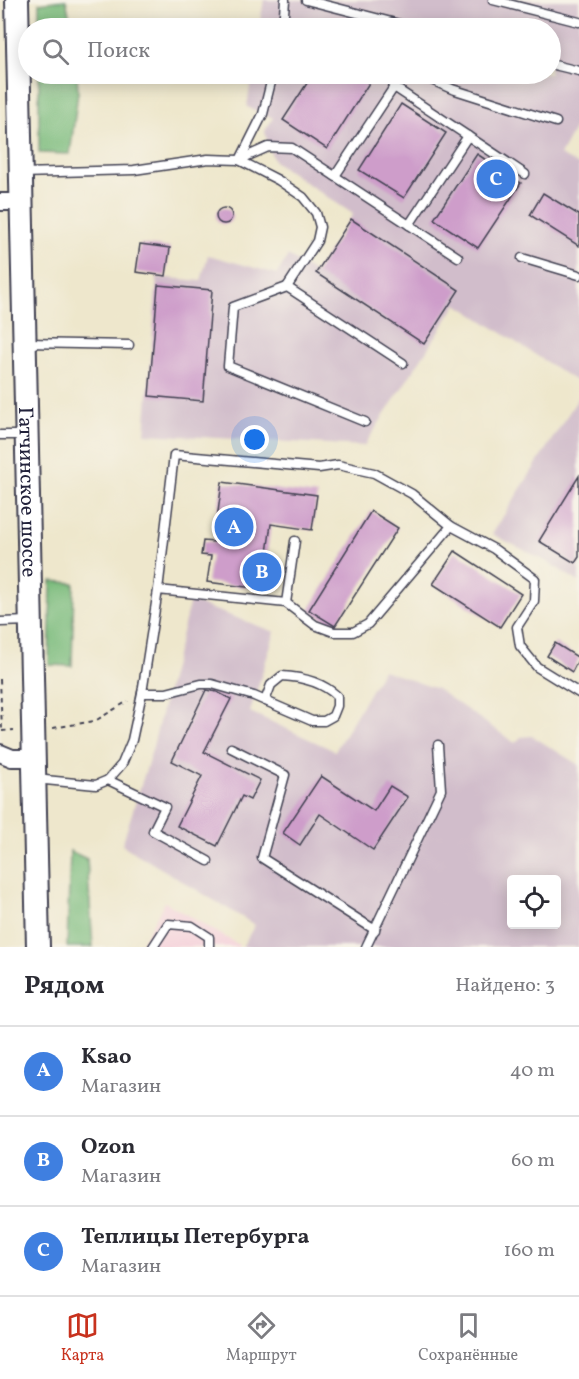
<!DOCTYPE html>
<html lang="ru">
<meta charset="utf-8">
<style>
body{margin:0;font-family:Vollkorn,serif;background:#f2f2f3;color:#2b2b33}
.controls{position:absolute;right:18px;bottom:18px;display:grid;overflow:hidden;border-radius:6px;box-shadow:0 3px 15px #0003}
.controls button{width:54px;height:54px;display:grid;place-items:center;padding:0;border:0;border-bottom:2px solid #e1e1e2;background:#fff;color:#2b2b33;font:30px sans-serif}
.you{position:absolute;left:255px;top:440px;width:21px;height:21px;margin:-15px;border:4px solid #fff;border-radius:50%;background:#1a73e8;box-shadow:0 0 0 9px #1a73e833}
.badge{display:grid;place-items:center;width:39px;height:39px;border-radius:50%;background:#c8321e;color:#fff;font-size:20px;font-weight:700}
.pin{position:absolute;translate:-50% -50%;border:3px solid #fff;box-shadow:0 2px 6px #0006}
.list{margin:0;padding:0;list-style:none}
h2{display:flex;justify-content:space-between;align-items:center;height:78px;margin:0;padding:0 24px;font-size:26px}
h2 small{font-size:20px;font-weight:400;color:#7c7c81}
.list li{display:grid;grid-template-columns:39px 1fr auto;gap:18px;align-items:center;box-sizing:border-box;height:90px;padding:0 24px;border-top:2px solid #e1e1e2}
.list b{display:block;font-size:22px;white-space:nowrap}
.list p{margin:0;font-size:20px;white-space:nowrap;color:#7c7c81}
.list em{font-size:20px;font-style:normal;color:#7c7c81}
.icon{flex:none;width:33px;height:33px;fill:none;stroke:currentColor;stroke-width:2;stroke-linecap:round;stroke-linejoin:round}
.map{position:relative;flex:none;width:579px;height:947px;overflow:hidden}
.search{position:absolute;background:#fff;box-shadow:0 3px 15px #0003;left:18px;right:18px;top:18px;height:66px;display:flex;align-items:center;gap:15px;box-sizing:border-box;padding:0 21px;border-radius:33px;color:#7c7c81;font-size:22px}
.sheet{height:348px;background:#fff}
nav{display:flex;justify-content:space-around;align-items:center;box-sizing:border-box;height:84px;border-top:2px solid #e1e1e2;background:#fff;font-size:16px;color:#7c7c81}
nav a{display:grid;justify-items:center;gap:3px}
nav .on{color:#c8321e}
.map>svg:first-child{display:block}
.built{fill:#f5cfda}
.industrial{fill:#d1bdcb;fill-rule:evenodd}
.forest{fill:#7cbc7d;stroke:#4f6f5c;stroke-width:1.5}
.building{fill:#ce9dca}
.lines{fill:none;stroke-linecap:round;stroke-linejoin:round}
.lane-casing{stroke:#414051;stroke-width:11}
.street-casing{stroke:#414051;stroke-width:20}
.secondary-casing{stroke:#414051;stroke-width:26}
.path{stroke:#414051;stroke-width:2;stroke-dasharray:4.5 4.5;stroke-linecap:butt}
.lane{stroke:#fff;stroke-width:8}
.street{stroke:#fff;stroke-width:16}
.secondary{stroke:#fff;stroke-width:22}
.labels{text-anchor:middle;stroke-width:6;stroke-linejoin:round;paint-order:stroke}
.street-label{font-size:21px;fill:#22223b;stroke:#f7f3e8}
</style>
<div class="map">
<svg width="579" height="947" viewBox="0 0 579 947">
<rect width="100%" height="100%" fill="#f7f3e8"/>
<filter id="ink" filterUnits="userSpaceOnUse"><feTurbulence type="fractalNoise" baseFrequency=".0167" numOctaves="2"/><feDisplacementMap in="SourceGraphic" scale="12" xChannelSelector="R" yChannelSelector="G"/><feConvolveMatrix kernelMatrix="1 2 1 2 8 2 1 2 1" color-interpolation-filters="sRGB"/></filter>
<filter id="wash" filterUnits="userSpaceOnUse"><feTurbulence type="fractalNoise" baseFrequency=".008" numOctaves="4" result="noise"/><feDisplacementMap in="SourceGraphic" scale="24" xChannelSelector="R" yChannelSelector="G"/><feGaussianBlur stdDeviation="1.35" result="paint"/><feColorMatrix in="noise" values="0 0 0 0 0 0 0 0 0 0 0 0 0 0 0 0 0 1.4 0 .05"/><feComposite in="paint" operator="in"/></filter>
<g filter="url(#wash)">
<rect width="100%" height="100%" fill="#eee7cc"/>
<path class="built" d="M 165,902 L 239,945 L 238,947 L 139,947 Z"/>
<g class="industrial">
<path d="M 264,0 L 579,0 L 579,120 L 560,155 L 579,165 L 579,383 L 457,304 L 364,446 L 145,434 L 157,277 L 201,281 L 208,255 L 277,274 L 288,256 L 315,273 L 353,214 L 275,162 L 268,147 L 265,131 L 273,118 L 247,107 L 252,74 L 550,74 L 550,28 L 259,28 Z"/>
<path d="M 579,397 L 579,582 L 544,560 L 492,534 Z"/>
<path d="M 190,601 L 275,632 L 250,712 L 335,751 L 383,670 L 437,689 L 515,743 L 521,737 L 532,736 L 579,765 L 579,947 L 242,947 L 255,925 L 122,845 L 152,750 ZM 512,880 L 556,880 L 556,924 L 512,924 Z"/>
</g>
<g class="forest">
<path d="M 66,0 L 72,28 L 39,28 L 39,3 Z"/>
<path d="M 39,74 L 77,74 L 78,92 L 70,154 L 39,153 Z"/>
<path d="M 51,581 L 74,583 L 72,666 L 49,665 Z"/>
<path d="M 70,851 L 87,859 L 93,947 L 67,947 Z"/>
</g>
<g id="blocks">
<g class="building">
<path d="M 313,74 L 354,74 L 369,83 L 327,149 L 283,120 Z"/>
<path d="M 401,104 L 446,133 L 404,198 L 359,170 Z"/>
<path d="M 477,154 L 521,183 L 478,248 L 434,219 Z"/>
<path d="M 543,193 L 579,215 L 579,246 L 530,215 Z"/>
<circle cx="224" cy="216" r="8"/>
<path d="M 351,219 L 459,290 L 424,344 L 316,273 Z"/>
<path d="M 140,244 L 170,248 L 166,276 L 136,272 Z"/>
<path d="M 158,285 L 212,290 L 203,401 L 149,396 Z"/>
<path d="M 579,476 L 579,557 L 575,563 L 539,541 Z"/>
<path d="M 222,482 L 317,495 L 312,530 L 271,524 L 262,589 L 207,582 L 211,556 L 201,555 L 203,541 L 214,542 Z"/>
<path d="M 371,511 L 398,528 L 335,626 L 309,610 Z"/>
<path d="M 455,551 L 521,594 L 500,627 L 433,584 Z"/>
<path d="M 555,643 L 579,658 L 572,672 L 547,656 Z"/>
<path d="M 206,690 L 217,692 L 231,699 L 204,752 L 260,780 L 250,800 L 242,796 L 217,846 L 177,826 L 202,776 L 172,761 Z"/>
<path d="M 321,776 L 374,811 L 390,786 L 408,797 L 373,850 L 320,814 L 300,845 L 283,833 Z"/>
</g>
</g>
</g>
<g filter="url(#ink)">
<use href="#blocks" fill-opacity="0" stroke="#414051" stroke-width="1.5"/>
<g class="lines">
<defs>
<g id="lane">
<path d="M 306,0 L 415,28"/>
<path d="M 493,0 L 579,22"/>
<path d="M 283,28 L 285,0"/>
<path d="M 550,64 L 579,71"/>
<path d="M 418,74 L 452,89 L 556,122"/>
<path d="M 239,160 L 268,147 L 292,148 L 458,257"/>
<path d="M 240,160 L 263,114 L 273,74"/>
<path d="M 21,173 L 134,170 L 208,159 L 239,160 L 278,180 L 303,197 L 316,213 L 320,227 L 317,241 L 287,287"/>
<path d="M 335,176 L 394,87 L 525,174"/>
<path d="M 409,225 L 468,136"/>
<path d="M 522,258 L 579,275"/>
<path d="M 27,343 L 129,345"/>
<path d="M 365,422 L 228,366 L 233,307 L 287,287 L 403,363"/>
<path d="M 0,435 L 26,435"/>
<path d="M 451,526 L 494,549 L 535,579 L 534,601 L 517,627 L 520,646 L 537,667 L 579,693"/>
<path d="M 286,603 L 295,541"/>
<path d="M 0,622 L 30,621"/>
<path d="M 142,693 L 166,693 L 201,684 L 212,684 L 254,696 L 312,721 L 324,721 L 333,716 L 337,706 L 337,696 C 322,682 302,677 282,676 L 271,685 L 265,701"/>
<path d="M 231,748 L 285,775 L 262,858 L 375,930"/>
<path d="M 35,779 L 96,785 L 108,780 L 122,764 L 132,740 L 142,693 L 158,590 L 174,455 L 319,468 L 338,465 L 374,473 L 412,494 L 451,526 L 368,624 L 353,632 L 334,632 L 315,625 L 286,603 L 158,590"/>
<path d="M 108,780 L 165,807 L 153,831 L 208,861"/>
<path d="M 153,947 L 168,924 L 192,926 L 209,937 L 209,947"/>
<path d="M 366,947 L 441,790 L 438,745"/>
</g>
<g id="street">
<path d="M 0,202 L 20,202"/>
<path d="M 0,753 L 12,758 L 34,758"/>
</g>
<g id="secondary">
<path id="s1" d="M 17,0 L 38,947"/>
</g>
</defs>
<use href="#lane" class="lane-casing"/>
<use href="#street" class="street-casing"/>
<use href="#secondary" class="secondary-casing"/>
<g class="path">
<path d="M 0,679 L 2,731 L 0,731"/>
<path d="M 53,728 L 95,721 L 128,701"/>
<path d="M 2,731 L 14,730"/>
</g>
<use href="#lane" class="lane"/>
<use href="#street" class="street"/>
<use href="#secondary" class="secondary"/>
</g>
</g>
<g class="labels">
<g class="street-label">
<text dy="7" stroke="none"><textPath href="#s1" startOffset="492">Гатчинское шоссе</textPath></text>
</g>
</g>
</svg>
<div class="controls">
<button><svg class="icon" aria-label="locate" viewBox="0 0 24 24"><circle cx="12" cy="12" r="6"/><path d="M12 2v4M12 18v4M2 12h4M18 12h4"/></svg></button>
</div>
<div class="you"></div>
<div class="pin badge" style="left:234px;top:527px;background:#3f7fe0">A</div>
<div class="pin badge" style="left:262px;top:572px;background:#3f7fe0">B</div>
<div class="pin badge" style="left:496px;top:179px;background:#3f7fe0">C</div>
<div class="search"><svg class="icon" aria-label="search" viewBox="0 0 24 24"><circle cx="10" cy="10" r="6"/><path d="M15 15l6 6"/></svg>Поиск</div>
</div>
<section class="sheet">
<h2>Рядом<small>Найдено: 3</small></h2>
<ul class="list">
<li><span class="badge" style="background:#3f7fe0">A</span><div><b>Ksao</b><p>Магазин</p></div><em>40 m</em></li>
<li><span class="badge" style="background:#3f7fe0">B</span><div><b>Ozon</b><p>Магазин</p></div><em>60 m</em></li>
<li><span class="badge" style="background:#3f7fe0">C</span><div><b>Теплицы Петербурга</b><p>Магазин</p></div><em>160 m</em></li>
</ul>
</section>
<nav>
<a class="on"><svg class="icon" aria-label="map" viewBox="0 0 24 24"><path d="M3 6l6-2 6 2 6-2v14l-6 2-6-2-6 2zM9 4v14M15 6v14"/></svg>Карта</a>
<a><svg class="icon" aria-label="directions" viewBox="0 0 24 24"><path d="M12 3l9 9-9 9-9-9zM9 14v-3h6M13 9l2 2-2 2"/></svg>Маршрут</a>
<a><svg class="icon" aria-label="saved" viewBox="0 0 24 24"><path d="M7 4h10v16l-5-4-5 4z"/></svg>Сохранённые</a>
</nav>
